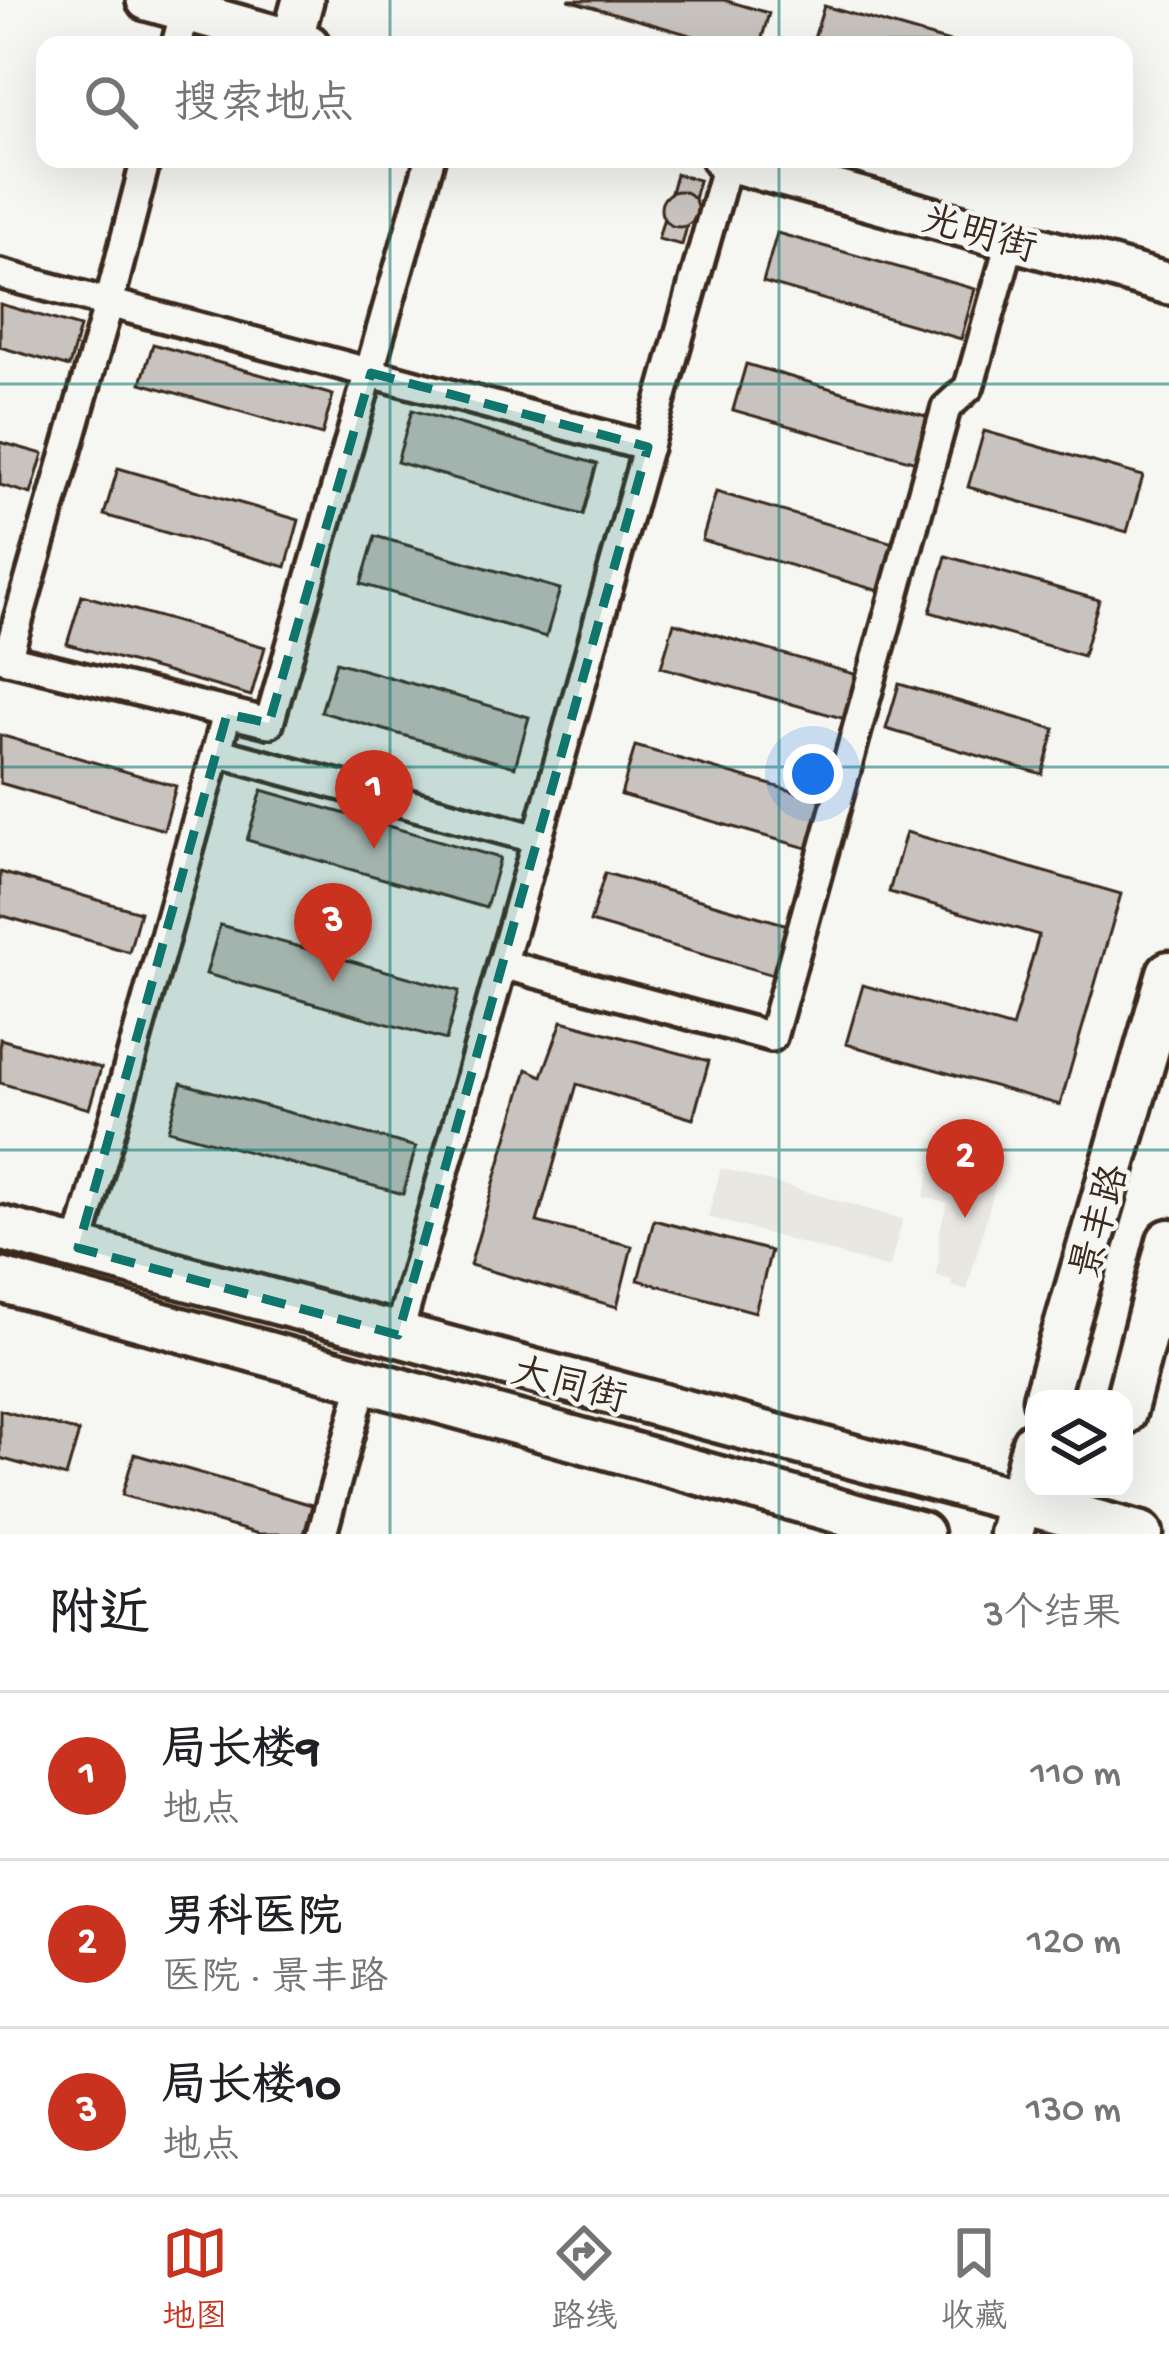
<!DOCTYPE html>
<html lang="zh">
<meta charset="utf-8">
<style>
body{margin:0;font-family:"Gochi Hand","LXGW WenKai TC",sans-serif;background:#f6f6f6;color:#202124}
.controls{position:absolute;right:36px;bottom:36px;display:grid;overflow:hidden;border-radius:24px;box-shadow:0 12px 48px #0002}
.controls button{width:108px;height:108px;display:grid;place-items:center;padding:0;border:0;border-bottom:3px solid #e0e0e0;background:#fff;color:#202124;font:60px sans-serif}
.you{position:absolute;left:813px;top:774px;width:42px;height:42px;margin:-30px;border:9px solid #fff;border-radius:50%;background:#1a73e8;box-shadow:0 0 0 18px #1a73e833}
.badge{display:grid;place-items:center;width:78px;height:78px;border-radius:50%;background:#c8321e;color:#fff;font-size:39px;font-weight:700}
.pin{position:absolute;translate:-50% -99px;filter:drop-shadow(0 3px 6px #0008)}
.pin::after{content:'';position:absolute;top:63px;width:42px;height:36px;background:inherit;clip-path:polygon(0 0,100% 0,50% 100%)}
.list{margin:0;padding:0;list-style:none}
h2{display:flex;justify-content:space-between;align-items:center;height:156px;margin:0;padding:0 48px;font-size:51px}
h2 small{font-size:39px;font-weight:400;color:#757577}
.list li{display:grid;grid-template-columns:78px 1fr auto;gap:36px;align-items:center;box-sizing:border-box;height:168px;padding:0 48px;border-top:3px solid #e0e0e0}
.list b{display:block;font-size:45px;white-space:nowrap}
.list p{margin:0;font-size:39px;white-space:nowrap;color:#757577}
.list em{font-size:39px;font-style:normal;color:#757577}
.icon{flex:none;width:66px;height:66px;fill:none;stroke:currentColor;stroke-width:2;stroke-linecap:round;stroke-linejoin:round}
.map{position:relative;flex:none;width:1169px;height:1534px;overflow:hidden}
.search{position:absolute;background:#fff;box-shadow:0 12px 48px #0002;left:36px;right:36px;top:36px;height:132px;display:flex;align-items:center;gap:30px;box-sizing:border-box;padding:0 42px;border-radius:24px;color:#757577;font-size:45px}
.sheet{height:660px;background:#fff}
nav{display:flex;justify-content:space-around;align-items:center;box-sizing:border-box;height:168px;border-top:3px solid #e0e0e0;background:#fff;font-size:33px;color:#757577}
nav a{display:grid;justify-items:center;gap:6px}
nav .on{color:#c8321e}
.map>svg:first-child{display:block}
.built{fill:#e8e7e2}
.building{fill:#c8c3be;stroke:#3b2a1e;stroke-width:3}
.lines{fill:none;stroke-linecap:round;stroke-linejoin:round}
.street-casing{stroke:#3b2a1e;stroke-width:36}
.secondary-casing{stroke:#3b2a1e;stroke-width:48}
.primary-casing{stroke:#3b2a1e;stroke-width:51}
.street{stroke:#f6f6f2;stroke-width:27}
.secondary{stroke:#f6f6f2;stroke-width:39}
.primary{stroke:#f6f6f2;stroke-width:42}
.marked{fill:#0f766e;fill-opacity:0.2;stroke:#0f766e;stroke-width:9;stroke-dasharray:24 15;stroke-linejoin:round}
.grid{fill:none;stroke:#0f766e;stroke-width:3;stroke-opacity:0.55}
.labels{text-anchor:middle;stroke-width:9;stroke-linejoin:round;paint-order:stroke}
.street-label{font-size:39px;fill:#3b2a1e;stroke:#f6f6f2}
</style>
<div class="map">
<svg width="1169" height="1534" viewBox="0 0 1169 1534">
<rect width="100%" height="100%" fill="#f6f6f2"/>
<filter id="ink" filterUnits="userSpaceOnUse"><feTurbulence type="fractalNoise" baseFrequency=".00833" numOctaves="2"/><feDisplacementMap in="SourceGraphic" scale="24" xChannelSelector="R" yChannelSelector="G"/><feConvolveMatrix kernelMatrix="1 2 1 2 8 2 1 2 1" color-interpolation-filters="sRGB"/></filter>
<g filter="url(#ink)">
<g class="built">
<path d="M 939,1139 L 1003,1157 L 967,1290 L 951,1286 L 952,1280 L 935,1275 L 939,1262 L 939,1234 L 947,1203 L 924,1197 Z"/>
<path d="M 721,1168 L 903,1219 L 889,1268 L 708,1217 Z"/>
</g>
<g class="building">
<path d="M 568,0 L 724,0 L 769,13 L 760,45 L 725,45 Z"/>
<path d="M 824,6 L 960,45 L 812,45 Z"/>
<path d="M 676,174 L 699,180 L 682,245 L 658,239 Z"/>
<circle cx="679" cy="209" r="18"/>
<path d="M 777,233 L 975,289 L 961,339 L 763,282 Z"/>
<path d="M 0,304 L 80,327 L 69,367 L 0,347 Z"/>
<path d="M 153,344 L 333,395 L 322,435 L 141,383 Z"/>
<path d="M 746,364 L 929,417 L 916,462 L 733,410 Z"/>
<path d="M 412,410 L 597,464 L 583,515 L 397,462 Z"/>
<path d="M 984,431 L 1143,476 L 1127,532 L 968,487 Z"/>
<path d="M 0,442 L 43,454 L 31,494 L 0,485 Z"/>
<path d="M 118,468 L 299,520 L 286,567 L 104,515 Z"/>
<path d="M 716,492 L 897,544 L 883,592 L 702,540 Z"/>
<path d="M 375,536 L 560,589 L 546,637 L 361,584 Z"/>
<path d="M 946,556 L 1099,600 L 1083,656 L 930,612 Z"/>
<path d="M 82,595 L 265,647 L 251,696 L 67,644 Z"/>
<path d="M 674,623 L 858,675 L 845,719 L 661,667 Z"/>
<path d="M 336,662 L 529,717 L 515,767 L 321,712 Z"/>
<path d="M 899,684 L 1055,729 L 1042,774 L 886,729 Z"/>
<path d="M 0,735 L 176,786 L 164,830 L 0,783 Z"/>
<path d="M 635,746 L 824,800 L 810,849 L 621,795 Z"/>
<path d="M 262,790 L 500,858 L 486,908 L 247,840 Z"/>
<path d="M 906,832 L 1121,894 L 1060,1105 L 846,1044 L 863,985 L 1012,1028 L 1039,935 L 889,892 Z"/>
<path d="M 0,872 L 140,912 L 129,952 L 0,915 Z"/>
<path d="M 605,873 L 788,925 L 773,975 L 590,922 Z"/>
<path d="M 220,925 L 459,991 L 446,1040 L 206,974 Z"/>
<path d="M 562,1021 L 709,1061 L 693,1119 L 577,1084 L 537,1222 L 632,1246 L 617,1307 L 470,1265 L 527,1069 L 542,1076 Z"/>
<path d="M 0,1039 L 101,1068 L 89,1109 L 0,1083 Z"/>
<path d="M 181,1083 L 416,1147 L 403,1194 L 168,1130 Z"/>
<path d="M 654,1220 L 771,1251 L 755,1312 L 638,1280 Z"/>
<path d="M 0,1410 L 79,1432 L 66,1477 L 0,1458 Z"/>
<path d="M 134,1454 L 312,1505 L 304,1534 L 259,1534 L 122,1495 Z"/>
</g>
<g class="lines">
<defs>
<g id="street">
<path d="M 176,45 L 185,11"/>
<path d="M 0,274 L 648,447"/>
<path d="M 0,657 L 269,723 L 430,159"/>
<path d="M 7,659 L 109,303 L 146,159"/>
<path d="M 217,752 L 537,839"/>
<path d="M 502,964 L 772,1037 L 946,408 L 969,387 L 1011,239"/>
<path d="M 78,1248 L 227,714"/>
<path d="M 398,1335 L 728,161"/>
<path d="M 322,1534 L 364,1380"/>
</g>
<g id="secondary">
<path d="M 147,0 L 309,45"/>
<path d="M 292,40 L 303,0"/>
<path d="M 722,159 L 1169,284"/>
</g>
<g id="primary">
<path d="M 0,1228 L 1141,1534"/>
<path d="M 0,1280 L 921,1534"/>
<path d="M 1045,1399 L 1169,973"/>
<path d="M 1124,1413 L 1169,1241"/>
<path d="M 1011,1534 L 1034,1443"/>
</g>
</defs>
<use href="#street" class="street-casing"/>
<use href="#secondary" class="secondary-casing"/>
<use href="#primary" class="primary-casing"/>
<use href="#street" class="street"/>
<use href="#secondary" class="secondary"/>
<use href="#primary" class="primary"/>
</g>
</g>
<path class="marked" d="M 371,373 L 648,447 L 398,1335 L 78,1248 L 227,714 L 269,723 Z"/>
<path class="grid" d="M 390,0 L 390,45M 779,0 L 779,45M 390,159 L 390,1534M 779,159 L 779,1534M 0,384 L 1169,384M 0,767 L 1169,767M 0,1150 L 1169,1150"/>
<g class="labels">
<g class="street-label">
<text transform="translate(980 231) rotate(16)" y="14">光明街</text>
<text transform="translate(1097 1221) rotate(-74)" y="14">景丰路</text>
<text transform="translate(570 1382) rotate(15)" y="14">大同街</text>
</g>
</g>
</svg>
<div class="controls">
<button><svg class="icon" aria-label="layers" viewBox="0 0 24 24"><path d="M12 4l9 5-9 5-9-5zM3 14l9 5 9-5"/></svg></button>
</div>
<div class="you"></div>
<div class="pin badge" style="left:374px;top:849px">1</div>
<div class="pin badge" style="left:965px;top:1218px">2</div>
<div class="pin badge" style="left:333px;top:982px">3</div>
<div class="search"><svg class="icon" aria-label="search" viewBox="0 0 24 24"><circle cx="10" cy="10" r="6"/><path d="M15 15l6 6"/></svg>搜索地点</div>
</div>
<section class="sheet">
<h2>附近<small>3个结果</small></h2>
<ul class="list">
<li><span class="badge">1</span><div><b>局长楼9</b><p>地点</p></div><em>110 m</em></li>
<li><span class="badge">2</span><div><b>男科医院</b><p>医院 · 景丰路</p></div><em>120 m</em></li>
<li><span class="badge">3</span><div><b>局长楼10</b><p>地点</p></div><em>130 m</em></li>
</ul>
</section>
<nav>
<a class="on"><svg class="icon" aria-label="map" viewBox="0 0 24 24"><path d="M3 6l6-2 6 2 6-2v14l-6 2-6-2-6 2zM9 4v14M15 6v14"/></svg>地图</a>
<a><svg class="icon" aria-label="directions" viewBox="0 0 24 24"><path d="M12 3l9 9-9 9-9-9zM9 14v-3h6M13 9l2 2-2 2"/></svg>路线</a>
<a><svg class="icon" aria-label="saved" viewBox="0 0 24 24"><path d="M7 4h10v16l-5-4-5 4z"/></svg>收藏</a>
</nav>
